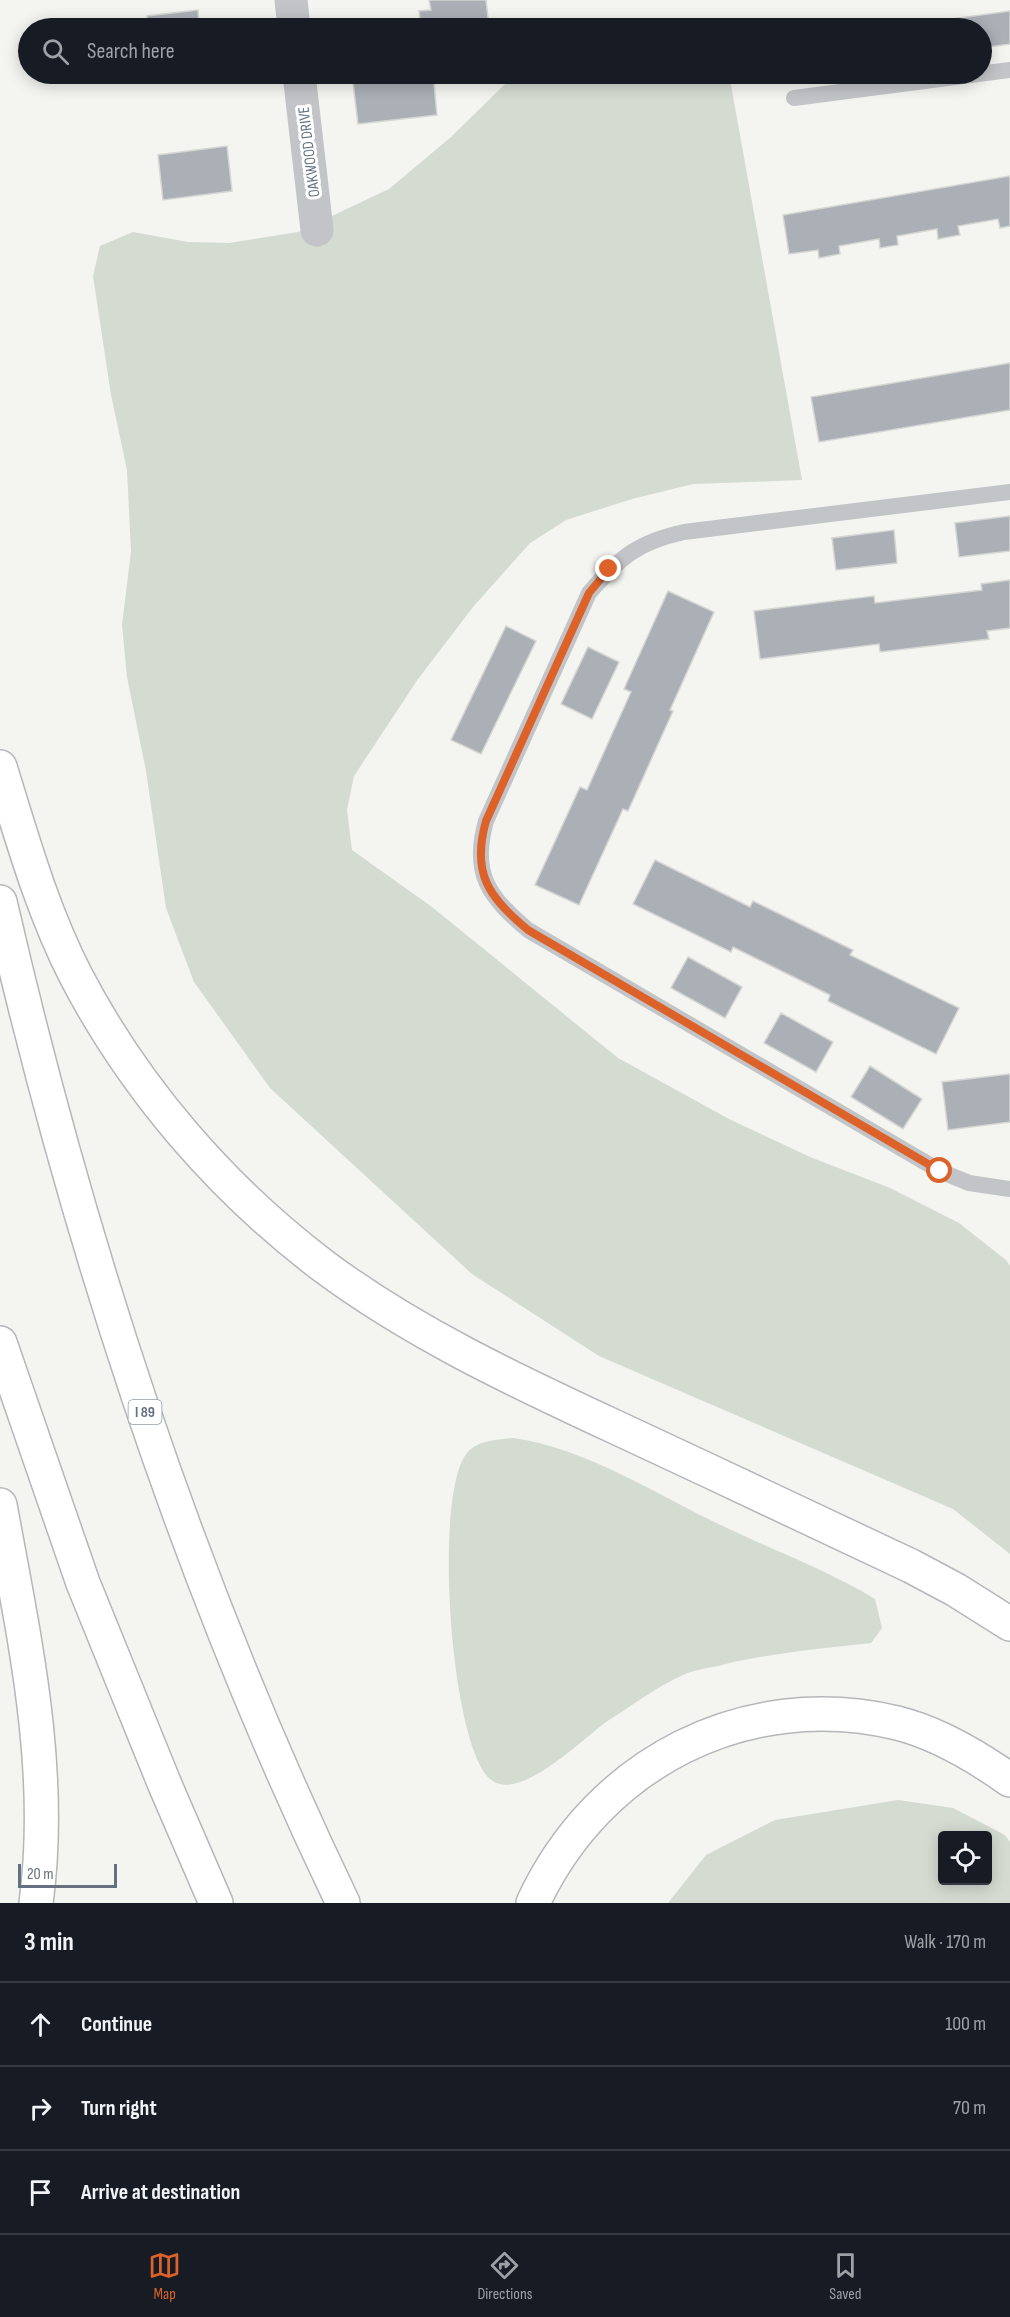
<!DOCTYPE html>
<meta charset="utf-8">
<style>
body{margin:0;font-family:"Sofia Sans Condensed",sans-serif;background:#20242c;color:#f1f3f6}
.controls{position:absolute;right:18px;bottom:18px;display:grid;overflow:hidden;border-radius:6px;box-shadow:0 3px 15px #0003}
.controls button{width:54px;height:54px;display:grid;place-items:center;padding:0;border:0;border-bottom:2px solid #363941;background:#171b24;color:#f1f3f6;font:30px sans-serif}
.scale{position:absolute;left:18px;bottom:15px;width:99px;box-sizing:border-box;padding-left:6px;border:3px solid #647180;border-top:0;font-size:16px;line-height:21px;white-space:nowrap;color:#647180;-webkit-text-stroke:4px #fff;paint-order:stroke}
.stop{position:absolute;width:18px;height:18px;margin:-14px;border:4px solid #dc6229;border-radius:50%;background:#fff}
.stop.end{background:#dc6229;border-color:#fff;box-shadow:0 2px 6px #0008}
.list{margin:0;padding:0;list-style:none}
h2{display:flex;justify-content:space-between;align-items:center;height:78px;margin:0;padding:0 24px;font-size:26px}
h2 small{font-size:20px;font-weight:400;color:#9ea1a6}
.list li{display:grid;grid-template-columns:39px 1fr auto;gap:18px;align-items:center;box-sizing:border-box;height:84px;padding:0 24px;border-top:2px solid #363941}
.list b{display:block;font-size:22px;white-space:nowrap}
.list em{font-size:20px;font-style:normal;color:#9ea1a6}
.icon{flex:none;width:33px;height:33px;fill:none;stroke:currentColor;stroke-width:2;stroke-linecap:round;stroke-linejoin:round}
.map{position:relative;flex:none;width:1010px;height:1903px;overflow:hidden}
.search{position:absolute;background:#171b24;box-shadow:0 3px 15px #0003;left:18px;right:18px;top:18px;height:66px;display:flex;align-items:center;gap:15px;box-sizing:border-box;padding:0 21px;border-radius:33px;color:#9ea1a6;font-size:22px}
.sheet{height:330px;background:#171b24}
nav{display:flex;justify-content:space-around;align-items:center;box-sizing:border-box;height:84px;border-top:2px solid #363941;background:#171b24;font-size:16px;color:#9ea1a6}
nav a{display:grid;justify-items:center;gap:3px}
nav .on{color:#dc6229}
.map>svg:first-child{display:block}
.green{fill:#d4dbd1;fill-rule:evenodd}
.building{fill:#aab0b6;stroke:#d5d5d3;stroke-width:1.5}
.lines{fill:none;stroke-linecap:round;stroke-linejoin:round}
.motorway-casing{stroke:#b4b7ba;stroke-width:36}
.service{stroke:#c2c4c8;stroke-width:16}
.minor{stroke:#c2c4c8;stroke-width:33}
.motorway{stroke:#fff;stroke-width:33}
.route{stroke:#dc6229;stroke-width:8}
.labels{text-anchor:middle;stroke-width:6;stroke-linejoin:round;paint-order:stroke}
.shield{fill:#fff;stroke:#929ca6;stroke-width:1.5}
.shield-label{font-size:15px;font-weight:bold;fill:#647180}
.street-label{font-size:16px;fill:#647180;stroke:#fff}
</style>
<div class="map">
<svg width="1010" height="1903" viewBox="0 0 1010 1903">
<rect width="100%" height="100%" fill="#f4f4f0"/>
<g class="green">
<path d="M 530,74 L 729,74 L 802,480 L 693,484 L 632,499 L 566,520 L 530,543 L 473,607 L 418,679 L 354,776 L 347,810 L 352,850 L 432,907 L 618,1058 L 729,1119 L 810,1157 L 890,1188 L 959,1223 L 1006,1260 L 1010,1266 L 1010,1554 L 953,1509 L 599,1356 L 472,1274 L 270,1088 L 194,982 L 166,908 L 146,771 L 127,677 L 122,625 L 131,551 L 127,470 L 111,395 L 93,276 L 100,246 L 133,232 L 188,242 L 229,243 L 298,232 L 389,189 L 451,137 L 504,85 Z"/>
<path d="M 513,1438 C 587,1448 660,1497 727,1528 C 777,1552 829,1571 875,1599 L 882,1628 L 871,1643 C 819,1649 768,1653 718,1666 C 707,1668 694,1670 683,1675 C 658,1686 633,1705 609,1720 C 586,1735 519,1805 490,1779 C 450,1743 433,1494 467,1453 C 478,1440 498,1440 513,1438 Z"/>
<path d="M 898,1800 L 953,1808 L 1005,1835 L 1010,1842 L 1010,1903 L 668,1903 L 706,1855 L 775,1820 ZM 942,1836 L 988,1836 L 988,1880 L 942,1880 Z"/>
</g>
<g class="building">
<path d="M 429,0 L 486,0 L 489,28 L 421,28 L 419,11 L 431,10 Z"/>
<path d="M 198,10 L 199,28 L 148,28 L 147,16 Z"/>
<path d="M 1010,11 L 1010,44 L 982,48 L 982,28 L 887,28 Z"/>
<path d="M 177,74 L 204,74 L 205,81 L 178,83 Z"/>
<path d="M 352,74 L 433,74 L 437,115 L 358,124 Z"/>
<path d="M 227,146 L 232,191 L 163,200 L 158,155 Z"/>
<path d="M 1010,176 L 1010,226 L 1000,228 L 998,219 L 958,226 L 960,235 L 938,239 L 937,229 L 897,236 L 898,245 L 880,248 L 879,239 L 839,246 L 840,254 L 819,258 L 818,250 L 789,254 L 783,215 Z"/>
<path d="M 1010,363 L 1010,410 L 819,442 L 811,397 Z"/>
<path d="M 1010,516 L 1010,551 L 959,557 L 955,523 Z"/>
<path d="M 894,530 L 897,563 L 836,570 L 832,538 Z"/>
<path d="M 1010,580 L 1010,628 L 987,631 L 989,639 L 880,652 L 879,644 L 760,659 L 754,611 L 874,596 L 875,603 L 982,590 L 981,584 Z"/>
<path d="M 668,591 L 714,612 L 670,710 L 673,711 L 628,811 L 623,809 L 579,905 L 535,885 L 580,787 L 587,790 L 631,692 L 624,689 Z"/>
<path d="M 506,626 L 536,641 L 481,754 L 451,740 Z"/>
<path d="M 588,647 L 619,662 L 592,719 L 561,704 Z"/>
<path d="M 655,860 L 750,907 L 753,901 L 853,950 L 850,955 L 959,1008 L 936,1054 L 828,1001 L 830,995 L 733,947 L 731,952 L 633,904 Z"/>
<path d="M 688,957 L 742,987 L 725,1018 L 671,988 Z"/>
<path d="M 781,1013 L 833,1042 L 816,1072 L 764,1043 Z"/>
<path d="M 870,1066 L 922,1099 L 903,1129 L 851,1097 Z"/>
<path d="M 1010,1074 L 1010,1122 L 948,1130 L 942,1082 Z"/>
</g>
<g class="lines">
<defs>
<g id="motorway">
<path d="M 0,767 C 22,838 42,910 76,976 C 135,1089 221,1188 322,1265 C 410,1331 512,1379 611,1425 C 711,1472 811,1518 911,1566 L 956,1590 L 1010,1624"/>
<path d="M 0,902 C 79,1246 190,1585 343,1903"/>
<path d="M 0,1343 L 83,1583 L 165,1785 L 216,1903"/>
<path d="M 0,1505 C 24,1637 54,1769 36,1903"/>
<path d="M 533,1903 C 598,1763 745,1687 897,1723 C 938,1733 976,1756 1010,1780"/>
</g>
</defs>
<use href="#motorway" class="motorway-casing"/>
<g class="service">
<path d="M 794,98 L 1010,70"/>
<path d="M 1010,492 L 684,532 C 638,542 620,557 589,593 L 486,821 C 471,874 489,897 528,930 L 940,1171 L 969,1183 L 1010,1189"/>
</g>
<g class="minor">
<path d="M 291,0 L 294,28"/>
<path d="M 299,74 L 317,230"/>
</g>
<use href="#motorway" class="motorway"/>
</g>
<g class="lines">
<path class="route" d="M 609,569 L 589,593 L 486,821 C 471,874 489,897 528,930 L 940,1171"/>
</g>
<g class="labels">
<rect class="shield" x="128.5" y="1400" width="33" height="24" rx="4.5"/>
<g class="shield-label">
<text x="145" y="1417">I 89</text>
</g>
<g class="street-label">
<text transform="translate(308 152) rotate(-97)" y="6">OAKWOOD DRIVE</text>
</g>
</g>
</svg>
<div class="controls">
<button><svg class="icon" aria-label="locate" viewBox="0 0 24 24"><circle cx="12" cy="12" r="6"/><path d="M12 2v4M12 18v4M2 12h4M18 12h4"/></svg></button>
</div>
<div class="scale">20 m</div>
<div class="stop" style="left:940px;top:1171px"></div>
<div class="stop end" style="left:609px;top:569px"></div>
<div class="search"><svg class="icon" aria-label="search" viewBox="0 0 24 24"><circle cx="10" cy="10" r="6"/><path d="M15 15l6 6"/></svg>Search here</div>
</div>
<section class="sheet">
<h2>3 min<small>Walk · 170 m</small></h2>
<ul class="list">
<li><svg class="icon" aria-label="ahead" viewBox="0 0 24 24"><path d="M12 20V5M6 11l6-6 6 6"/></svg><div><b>Continue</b></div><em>100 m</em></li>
<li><svg class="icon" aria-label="right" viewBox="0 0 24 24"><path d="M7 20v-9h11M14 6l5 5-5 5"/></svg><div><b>Turn right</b></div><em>70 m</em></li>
<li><svg class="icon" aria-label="arrive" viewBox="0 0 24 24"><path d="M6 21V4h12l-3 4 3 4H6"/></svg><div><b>Arrive at destination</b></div></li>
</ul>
</section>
<nav>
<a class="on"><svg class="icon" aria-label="map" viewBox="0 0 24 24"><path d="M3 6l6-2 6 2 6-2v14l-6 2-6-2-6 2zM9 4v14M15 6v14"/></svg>Map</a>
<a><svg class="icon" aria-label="directions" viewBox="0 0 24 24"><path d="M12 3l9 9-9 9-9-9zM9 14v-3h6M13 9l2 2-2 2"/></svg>Directions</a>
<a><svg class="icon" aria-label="saved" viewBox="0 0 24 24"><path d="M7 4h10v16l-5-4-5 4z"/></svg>Saved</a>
</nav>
